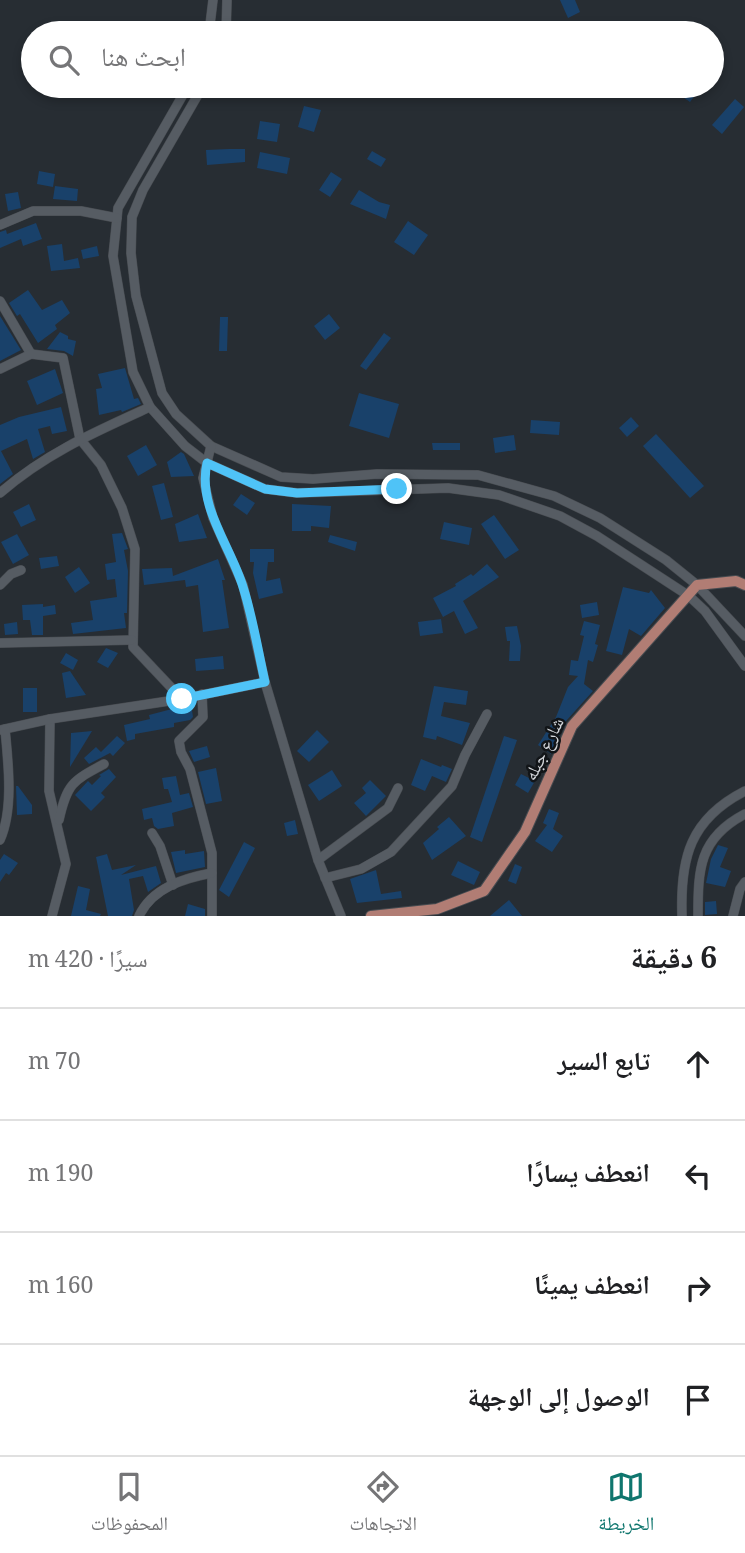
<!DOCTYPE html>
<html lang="ar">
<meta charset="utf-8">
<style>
body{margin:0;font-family:Georgia,"Noto Naskh Arabic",serif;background:#f6f6f6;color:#202124;direction:rtl}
.stop{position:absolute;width:21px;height:21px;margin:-16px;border:5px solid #4fc3f7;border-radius:50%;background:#fff}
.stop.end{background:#4fc3f7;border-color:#fff;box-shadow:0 2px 7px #0008}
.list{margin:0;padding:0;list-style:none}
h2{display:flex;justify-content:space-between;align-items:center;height:91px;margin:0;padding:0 28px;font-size:30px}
h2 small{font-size:23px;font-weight:400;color:#757577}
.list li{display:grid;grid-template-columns:46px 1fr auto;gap:21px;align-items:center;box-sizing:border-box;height:112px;padding:0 28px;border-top:2px solid #e0e0e0}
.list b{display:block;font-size:26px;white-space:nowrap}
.list em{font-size:23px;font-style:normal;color:#757577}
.icon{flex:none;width:38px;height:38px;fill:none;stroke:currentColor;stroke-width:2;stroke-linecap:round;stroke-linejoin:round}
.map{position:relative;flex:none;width:745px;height:916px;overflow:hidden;direction:ltr}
.search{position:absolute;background:#fff;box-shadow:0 4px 10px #0003;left:21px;right:21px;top:21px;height:77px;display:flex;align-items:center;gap:18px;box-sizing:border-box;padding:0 24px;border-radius:38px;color:#757577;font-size:26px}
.sheet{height:539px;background:#fff}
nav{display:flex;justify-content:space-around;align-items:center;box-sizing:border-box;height:98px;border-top:2px solid #e0e0e0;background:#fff;font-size:19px;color:#757577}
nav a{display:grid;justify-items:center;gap:4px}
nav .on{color:#0f766e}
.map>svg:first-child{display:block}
.building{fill:#19416a}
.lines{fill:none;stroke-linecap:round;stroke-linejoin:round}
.minor-casing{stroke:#474b50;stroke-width:10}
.major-casing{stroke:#474b50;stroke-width:12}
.minor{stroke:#565c63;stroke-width:9}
.major{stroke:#b17d74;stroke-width:10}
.route{stroke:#4fc3f7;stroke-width:9}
.labels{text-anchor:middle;stroke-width:5;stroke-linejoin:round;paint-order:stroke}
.street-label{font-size:18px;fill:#d3d6da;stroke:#121518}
</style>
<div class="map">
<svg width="745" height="916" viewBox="0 0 745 916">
<rect width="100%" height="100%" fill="#272d33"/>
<g class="building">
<path d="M 560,0 L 575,0 L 580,12 L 568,18 Z"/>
<path d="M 681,86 L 702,86 L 690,102 L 676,92 Z"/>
<path d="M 735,99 L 744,107 L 722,134 L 712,125 Z"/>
<path d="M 304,106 L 321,110 L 314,132 L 298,127 Z"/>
<path d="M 260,121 L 280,124 L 277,142 L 257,139 Z"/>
<path d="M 229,149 L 245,149 L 245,162 L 207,165 L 206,150 Z"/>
<path d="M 372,151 L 386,159 L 381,167 L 367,159 Z"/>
<path d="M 260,152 L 290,158 L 287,174 L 257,168 Z"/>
<path d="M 39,171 L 55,174 L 53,187 L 37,184 Z"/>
<path d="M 331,172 L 342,179 L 330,197 L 319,190 Z"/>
<path d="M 55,186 L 78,189 L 77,201 L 53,199 Z"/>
<path d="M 359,190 L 379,202 L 390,205 L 386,219 L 350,204 Z"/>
<path d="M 18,192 L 21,208 L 8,211 L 5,194 Z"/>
<path d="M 408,221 L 428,235 L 414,255 L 394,242 Z"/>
<path d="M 36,223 L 42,239 L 23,246 L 21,239 L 0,248 L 0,232 L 6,230 L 7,234 Z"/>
<path d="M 62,244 L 64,261 L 78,258 L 80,268 L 51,271 L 47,246 Z"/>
<path d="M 97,246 L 99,256 L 83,259 L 81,250 Z"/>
<path d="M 28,290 L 42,310 L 62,300 L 70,313 L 55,325 L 57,329 L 38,343 L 20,314 L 17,316 L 9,303 Z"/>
<path d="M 329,314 L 340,328 L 325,340 L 314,326 Z"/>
<path d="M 0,316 L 21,350 L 0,361 Z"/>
<path d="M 220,317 L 228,317 L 227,351 L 219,351 Z"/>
<path d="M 60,332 L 68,336 L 68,339 L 76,341 L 73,356 L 64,351 L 47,349 Z"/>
<path d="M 384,333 L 391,338 L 366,370 L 360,366 Z"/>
<path d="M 125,368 L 134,399 L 138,398 L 141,404 L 122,412 L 121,410 L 99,415 L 96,389 L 102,388 L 98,374 Z"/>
<path d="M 55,369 L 63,393 L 37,405 L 27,381 Z"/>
<path d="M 359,393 L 399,404 L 389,438 L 349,426 Z"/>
<path d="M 61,407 L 67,431 L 52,434 L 50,426 L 38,429 L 45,452 L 33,459 L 27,439 L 1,451 L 13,474 L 0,484 L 0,425 L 19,417 Z"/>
<path d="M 631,417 L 639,426 L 627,437 L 619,428 Z"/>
<path d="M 531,420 L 560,422 L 559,435 L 530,433 Z"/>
<path d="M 656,434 L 704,486 L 690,498 L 643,446 Z"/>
<path d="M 514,435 L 516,450 L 495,453 L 493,438 Z"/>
<path d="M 432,443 L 460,443 L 460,450 L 433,450 Z"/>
<path d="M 146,445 L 157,465 L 138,476 L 127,456 Z"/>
<path d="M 181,452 L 184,454 L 194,476 L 171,477 L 167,462 Z"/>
<path d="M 164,483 L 173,517 L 161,520 L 152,486 Z"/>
<path d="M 241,494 L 255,503 L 247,515 L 233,505 Z"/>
<path d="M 29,504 L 36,520 L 21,527 L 13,512 Z"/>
<path d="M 292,504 L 331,506 L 329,528 L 311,526 L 311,531 L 292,531 Z"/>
<path d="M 198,514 L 207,538 L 179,542 L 175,524 Z"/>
<path d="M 494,515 L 519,550 L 505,559 L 481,524 Z"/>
<path d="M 444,522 L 472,528 L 469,545 L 440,539 Z"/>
<path d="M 122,533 L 128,549 L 124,550 L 128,571 L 127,613 L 124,613 L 126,628 L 73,634 L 71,623 L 93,620 L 90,601 L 117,597 L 115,579 L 107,580 L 105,564 L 116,562 L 112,534 Z"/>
<path d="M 17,534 L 29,555 L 13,564 L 1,542 Z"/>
<path d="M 330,535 L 357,542 L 355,551 L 328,542 Z"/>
<path d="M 250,549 L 274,549 L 274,562 L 268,562 L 266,581 L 280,578 L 283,593 L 259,599 L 253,573 L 254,562 L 250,562 Z"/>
<path d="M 57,556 L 59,566 L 41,569 L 39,558 Z"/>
<path d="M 218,559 L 225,580 L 222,580 L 229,628 L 203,632 L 198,585 L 186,587 L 185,580 L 144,585 L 142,569 L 172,568 L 173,576 Z"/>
<path d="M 487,564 L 499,577 L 463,601 L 478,628 L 465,634 L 454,611 L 443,617 L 433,598 L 456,586 L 455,584 L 471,574 L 473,576 Z"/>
<path d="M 79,567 L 90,583 L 75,593 L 65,577 Z"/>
<path d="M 623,587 L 649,593 L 651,590 L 665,608 L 641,636 L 629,629 L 622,655 L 606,651 Z"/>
<path d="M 597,602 L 599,615 L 582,618 L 580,605 Z"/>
<path d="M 43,604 L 43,607 L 55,605 L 56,614 L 43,616 L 43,635 L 32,635 L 30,620 L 23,620 L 22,605 Z"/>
<path d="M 441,619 L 443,633 L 420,636 L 418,622 Z"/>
<path d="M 584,621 L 600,625 L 595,644 L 598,645 L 593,662 L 588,660 L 584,684 L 593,691 L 566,721 L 551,754 L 538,745 L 556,717 L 568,687 L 578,676 L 569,675 L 571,660 L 578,661 L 584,636 L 580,635 Z"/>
<path d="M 17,622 L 18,634 L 5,635 L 4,624 Z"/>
<path d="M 517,626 L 521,646 L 520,661 L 509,661 L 510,641 L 507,641 L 505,627 Z"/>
<path d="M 106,648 L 118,653 L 108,668 L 97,662 Z"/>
<path d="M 66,653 L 78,660 L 73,670 L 60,663 Z"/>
<path d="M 223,656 L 224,669 L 196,671 L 195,659 Z"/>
<path d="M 70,671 L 86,695 L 66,698 L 62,673 Z"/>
<path d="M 434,686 L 468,691 L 466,705 L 444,702 L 441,716 L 470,723 L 462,745 L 437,736 L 436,740 L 423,737 Z"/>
<rect x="23" y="688" width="14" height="24"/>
<path d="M 191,704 L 193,717 L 190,720 L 174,723 L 174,727 L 135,734 L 135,739 L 127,741 L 124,725 L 150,719 L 149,715 Z"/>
<path d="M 317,730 L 329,742 L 309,762 L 297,751 Z"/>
<path d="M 92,731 L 70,767 L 71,733 Z"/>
<path d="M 117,736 L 125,743 L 113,756 L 110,753 L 89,764 L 84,758 L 96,747 L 101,752 Z"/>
<path d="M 504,736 L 517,740 L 482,842 L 470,837 Z"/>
<path d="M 207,746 L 210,757 L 194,762 L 189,751 Z"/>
<path d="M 421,759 L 441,767 L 442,765 L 452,769 L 446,782 L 432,776 L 425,791 L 411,785 Z"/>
<path d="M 216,768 L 222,801 L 206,804 L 198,772 Z"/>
<path d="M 109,769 L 116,777 L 101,793 L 105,797 L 91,811 L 75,795 L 88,781 L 92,785 L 101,776 L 99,775 Z"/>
<path d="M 332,770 L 342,786 L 319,801 L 308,785 Z"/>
<path d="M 521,774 L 535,781 L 528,793 L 515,785 Z"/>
<path d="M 176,776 L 180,795 L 189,793 L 193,807 L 172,813 L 174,826 L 158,829 L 154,826 L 152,818 L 144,820 L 142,809 L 172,802 L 168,789 L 164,789 L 162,778 Z"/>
<path d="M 370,780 L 386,796 L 366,816 L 354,803 L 366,793 L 362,788 Z"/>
<path d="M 16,786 L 18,786 L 32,805 L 32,814 L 17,815 Z"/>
<path d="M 549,809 L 559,813 L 553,829 L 563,836 L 552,852 L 535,841 L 547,825 L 543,823 Z"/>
<path d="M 449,817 L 466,836 L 432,860 L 423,843 L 439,829 L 437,827 Z"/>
<path d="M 295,820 L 298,834 L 287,836 L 284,823 Z"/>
<path d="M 244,842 L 255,848 L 229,897 L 219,890 Z"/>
<path d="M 718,845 L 728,848 L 720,867 L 731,871 L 725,887 L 706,883 L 711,859 Z"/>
<path d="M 185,850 L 185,854 L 204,851 L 205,867 L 176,873 L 171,852 Z"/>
<path d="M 4,854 L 18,863 L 9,875 L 6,873 L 0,882 L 0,860 Z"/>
<path d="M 107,854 L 112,870 L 136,865 L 121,875 L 156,866 L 161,883 L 148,892 L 143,876 L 129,879 L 134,910 L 132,916 L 108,916 L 96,857 Z"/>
<path d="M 458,861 L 480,872 L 474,885 L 451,875 Z"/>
<path d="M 515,864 L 522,867 L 516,884 L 508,881 Z"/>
<path d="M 376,870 L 381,894 L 401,891 L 402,898 L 357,903 L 350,879 Z"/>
<path d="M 78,886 L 90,889 L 86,910 L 101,914 L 100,916 L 71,916 Z"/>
<path d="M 509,900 L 522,916 L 490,916 Z"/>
<path d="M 716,901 L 717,914 L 705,915 L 705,902 Z"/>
<path d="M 188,904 L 205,909 L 205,916 L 185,916 Z"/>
</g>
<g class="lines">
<defs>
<g id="minor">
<path d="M 209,33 L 213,0"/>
<path d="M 226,33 L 227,0"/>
<path d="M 188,86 L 118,208 L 113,256 L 133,372 L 150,407 L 185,446 L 207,463 L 265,489 L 297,493 L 448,488 L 499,495 L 560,516 L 597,536 L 689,596 L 705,611 L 745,666"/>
<path d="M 203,86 L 143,190 L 132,217 L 131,253 L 136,296 L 162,393 L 176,414 L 211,446 L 281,477 L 313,479 L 377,474 L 478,475 L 554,496 L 600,518 L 666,560 L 697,585 L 745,636"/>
<path d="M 0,225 L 33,211 L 81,211 L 117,218"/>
<path d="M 0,301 L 31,354"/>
<path d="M 0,369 L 31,354 L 63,358 L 80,439 L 101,465 L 122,508 L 135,549 L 133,647 L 182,699"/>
<path d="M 211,446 L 203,478 L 213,518 L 243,585 L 265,682 L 318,860 L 341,916"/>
<path d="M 0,493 C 46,453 95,432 150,407"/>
<path d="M 0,585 L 11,574 L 21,570"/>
<path d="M 0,643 L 132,640"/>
<path d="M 202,694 L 203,717 L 179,741 L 181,752 L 190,769 L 212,853 L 212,916"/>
<path d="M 50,719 L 49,791 L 66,864 L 52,916"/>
<path d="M 0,730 L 50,719 L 182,699 L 265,682"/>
<path d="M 59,820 C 67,784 72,781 104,764"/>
<path d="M 152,833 L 160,846 L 173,885"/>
<path d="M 0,840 C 14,809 8,761 5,729"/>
<path d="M 318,860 L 388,808 L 398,788"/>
<path d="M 325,878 L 361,869 L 391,852 L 452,786 L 465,755 L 487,714"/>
<path d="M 139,916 C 152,888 184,878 212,873"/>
<path d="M 682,916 C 680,858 690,819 745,791"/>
<path d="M 698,916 C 698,869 699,838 745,814"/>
<path d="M 733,916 L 740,889 L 745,882"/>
</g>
<path id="major" d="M 371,916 L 437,909 L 484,891 L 525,832 L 572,726 L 697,585 L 736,581 L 745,585"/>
</defs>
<use href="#minor" class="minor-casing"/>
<use href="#major" class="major-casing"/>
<use href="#minor" class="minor"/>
<use href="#major" class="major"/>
</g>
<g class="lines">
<path class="route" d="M 182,699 L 265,682 C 258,651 253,618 243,587 C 231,547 197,506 207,463 L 265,489 L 297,493 L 397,489"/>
</g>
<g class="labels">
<g class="street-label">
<text transform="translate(544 749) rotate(-64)" y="6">شارع جبله</text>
</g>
</g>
</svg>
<div class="stop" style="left:182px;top:699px"></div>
<div class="stop end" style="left:397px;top:489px"></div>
<div class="search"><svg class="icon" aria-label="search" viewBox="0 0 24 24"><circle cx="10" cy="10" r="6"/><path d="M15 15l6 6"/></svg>ابحث هنا</div>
</div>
<section class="sheet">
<h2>6 دقيقة<small>سيرًا · 420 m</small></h2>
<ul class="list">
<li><svg class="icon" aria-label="ahead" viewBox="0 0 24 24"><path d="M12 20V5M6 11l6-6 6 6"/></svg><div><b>تابع السير</b></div><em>70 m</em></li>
<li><svg class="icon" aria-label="left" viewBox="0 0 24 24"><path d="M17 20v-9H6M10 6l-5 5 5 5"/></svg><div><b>انعطف يسارًا</b></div><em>190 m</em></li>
<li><svg class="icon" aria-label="right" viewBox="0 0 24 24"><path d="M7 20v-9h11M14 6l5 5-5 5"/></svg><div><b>انعطف يمينًا</b></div><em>160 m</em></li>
<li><svg class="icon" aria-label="arrive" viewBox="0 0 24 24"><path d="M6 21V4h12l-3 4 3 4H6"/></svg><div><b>الوصول إلى الوجهة</b></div></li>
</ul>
</section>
<nav>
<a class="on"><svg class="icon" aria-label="map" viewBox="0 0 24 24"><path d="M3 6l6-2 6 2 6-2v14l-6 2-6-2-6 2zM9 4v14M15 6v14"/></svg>الخريطة</a>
<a><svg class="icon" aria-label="directions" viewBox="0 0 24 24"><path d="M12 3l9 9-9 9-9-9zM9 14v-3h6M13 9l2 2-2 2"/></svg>الاتجاهات</a>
<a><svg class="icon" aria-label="saved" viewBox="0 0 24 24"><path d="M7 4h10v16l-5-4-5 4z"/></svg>المحفوظات</a>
</nav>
